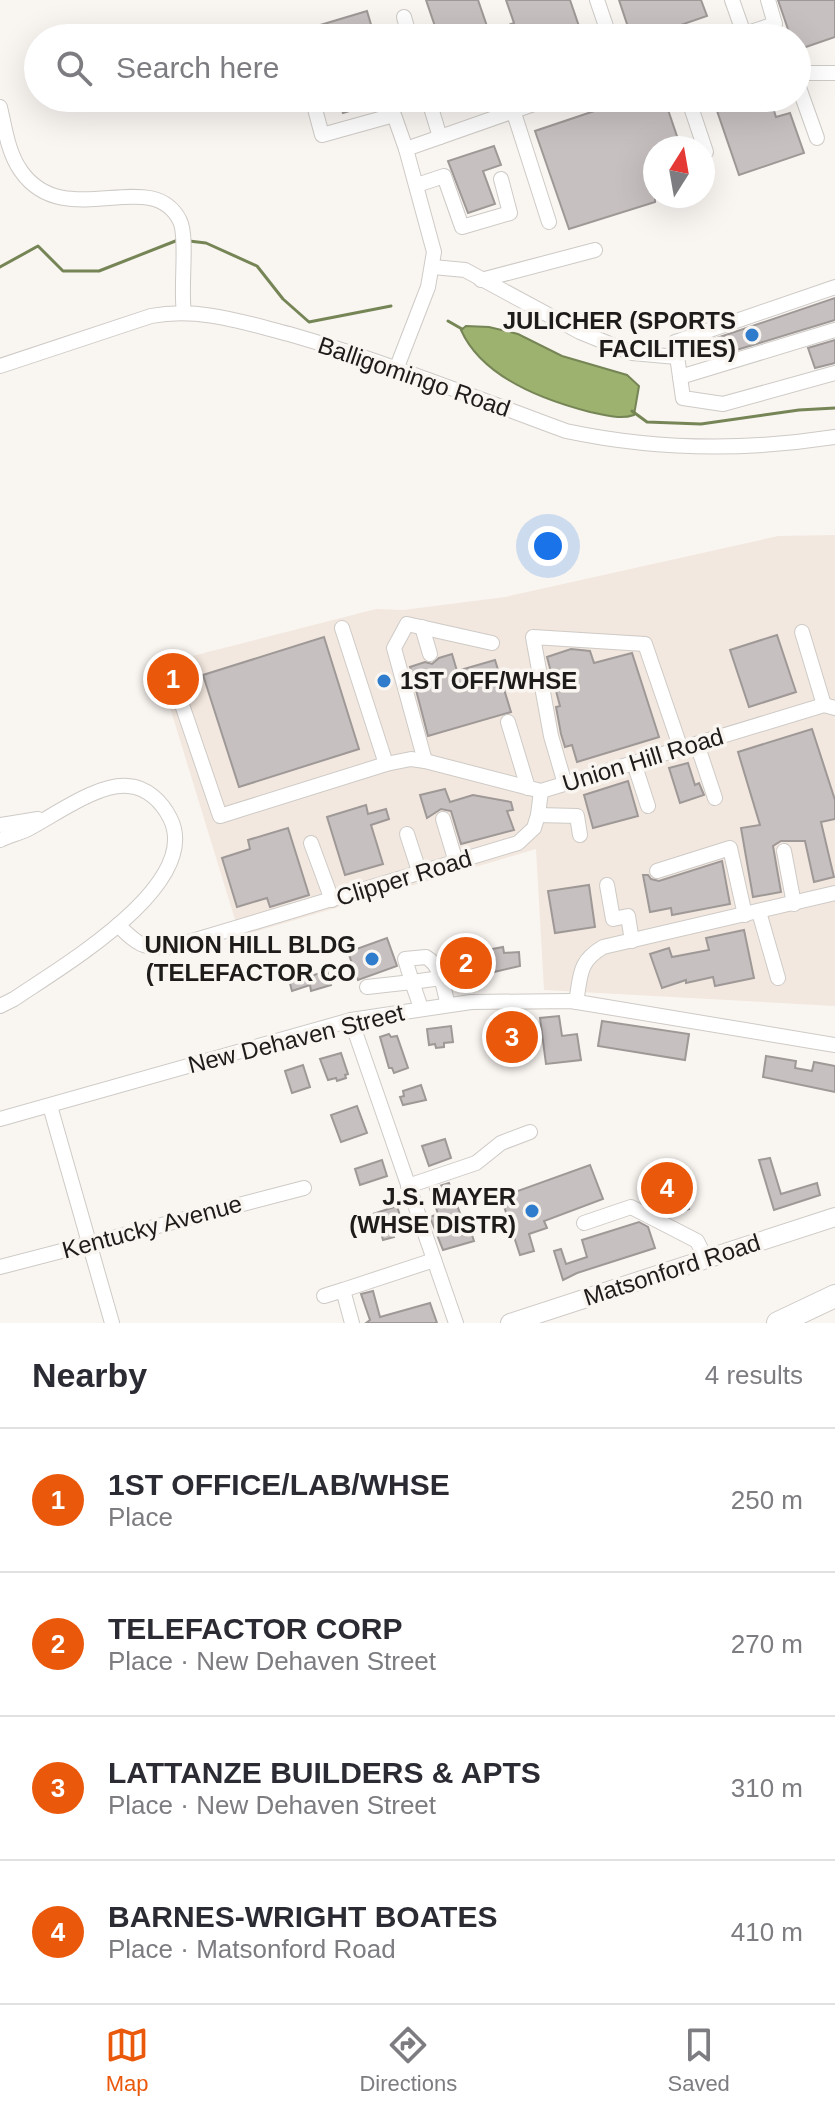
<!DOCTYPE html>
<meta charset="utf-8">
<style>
body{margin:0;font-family:Arial,sans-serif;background:#f2f2f3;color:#2b2b33}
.compass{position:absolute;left:643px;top:136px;width:72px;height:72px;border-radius:50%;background:#fff;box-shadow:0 8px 32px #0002;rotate:11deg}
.you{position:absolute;left:548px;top:546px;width:28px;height:28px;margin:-20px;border:6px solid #fff;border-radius:50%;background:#1a73e8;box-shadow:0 0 0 12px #1a73e833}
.badge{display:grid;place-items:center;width:52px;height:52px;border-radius:50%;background:#ea580c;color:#fff;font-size:26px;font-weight:700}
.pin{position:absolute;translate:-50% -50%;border:4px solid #fff;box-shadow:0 2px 8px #0006}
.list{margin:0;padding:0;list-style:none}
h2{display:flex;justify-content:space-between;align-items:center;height:104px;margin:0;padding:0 32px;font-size:34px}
h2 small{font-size:26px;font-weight:400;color:#7c7c81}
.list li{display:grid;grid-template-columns:52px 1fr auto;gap:24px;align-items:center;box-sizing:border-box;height:144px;padding:0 32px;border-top:2px solid #e1e1e2}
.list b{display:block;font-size:30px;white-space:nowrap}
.list p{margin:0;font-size:26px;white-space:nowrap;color:#7c7c81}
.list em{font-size:26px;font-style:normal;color:#7c7c81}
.icon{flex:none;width:44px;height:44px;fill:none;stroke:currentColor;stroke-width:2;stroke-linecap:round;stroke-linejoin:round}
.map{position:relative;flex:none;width:835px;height:1323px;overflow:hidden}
.search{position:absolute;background:#fff;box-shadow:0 8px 32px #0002;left:24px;right:24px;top:24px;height:88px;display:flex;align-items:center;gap:20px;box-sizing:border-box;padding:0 28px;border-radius:44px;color:#7c7c81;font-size:30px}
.sheet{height:680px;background:#fff}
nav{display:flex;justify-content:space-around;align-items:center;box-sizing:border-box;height:112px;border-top:2px solid #e1e1e2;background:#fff;font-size:22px;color:#7c7c81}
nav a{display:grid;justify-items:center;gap:4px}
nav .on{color:#ea580c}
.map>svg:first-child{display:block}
.built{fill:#f3e8df}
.water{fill:#9cb26e;stroke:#768555;stroke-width:2}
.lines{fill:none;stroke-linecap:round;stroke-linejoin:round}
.stream{stroke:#768555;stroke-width:3}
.building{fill:#c7c0c0;stroke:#9e9897;stroke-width:2}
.minor-casing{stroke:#cecac6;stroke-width:16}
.major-casing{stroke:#cecac6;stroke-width:20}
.highway-casing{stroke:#cecac6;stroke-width:24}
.minor{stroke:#fff;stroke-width:14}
.major{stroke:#fff;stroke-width:18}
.highway{stroke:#fff;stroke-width:22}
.poi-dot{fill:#2f7ccc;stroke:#f9f5f1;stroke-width:3}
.labels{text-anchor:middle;stroke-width:7;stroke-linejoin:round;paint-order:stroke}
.poi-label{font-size:24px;font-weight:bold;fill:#1e1c1b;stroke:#f9f5f1;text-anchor:end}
.street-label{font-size:24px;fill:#1e1c1b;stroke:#f9f5f1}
</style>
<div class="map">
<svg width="835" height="1323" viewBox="0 0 835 1323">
<rect width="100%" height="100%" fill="#f9f5f1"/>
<path class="built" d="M 835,535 L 835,1006 L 544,990 L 536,849 L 240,936 L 157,665 L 376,609 L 403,610 L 505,597 L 778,536 Z"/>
<path class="water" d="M 466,326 L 489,327 L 518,334 L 562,356 L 627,375 L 639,386 L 634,415 C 620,420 604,415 590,412 C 543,400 482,377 461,330 Z"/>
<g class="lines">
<g class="stream">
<path d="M 189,241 L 206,243 L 257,266 L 283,299 L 309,322 L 391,306"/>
<path d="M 0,267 L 38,246 L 63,271 L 99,271 L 178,240"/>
<path d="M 448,321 L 462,329"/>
<path d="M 632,411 L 647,422 L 701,424 L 799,410 L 835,408"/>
</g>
</g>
<g class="building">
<path d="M 426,0 L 478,0 L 489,32 L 514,23 L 506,0 L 570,0 L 583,38 L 439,38 Z"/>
<path d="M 619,0 L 701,0 L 707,16 L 649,36 L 645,25 L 629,30 Z"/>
<path d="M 778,0 L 835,0 L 835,37 L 797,50 L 797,38 L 791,38 Z"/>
<path d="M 367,11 L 375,38 L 321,38 L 317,26 Z"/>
<path d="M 338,98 L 385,98 L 386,100 L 343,113 Z"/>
<path d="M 633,98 L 664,98 L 681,148 L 655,148 L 655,202 L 569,229 L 535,131 Z"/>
<path d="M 725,98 L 770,98 L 776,117 L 790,113 L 804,153 L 739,175 L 714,102 Z"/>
<path d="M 494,146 L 501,165 L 483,171 L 495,204 L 468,213 L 448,161 Z"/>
<path d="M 835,298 L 835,320 L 710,358 L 705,342 Z"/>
<path d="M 835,340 L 835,363 L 815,368 L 808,348 Z"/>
<path d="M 777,635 L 796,692 L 749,707 L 730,650 Z"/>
<path d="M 324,637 L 359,749 L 239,787 L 203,675 Z"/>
<path d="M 571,649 L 590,651 L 594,663 L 632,653 L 659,737 L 577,762 L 572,745 L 565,747 L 561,734 L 556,707 L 560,706 L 547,657 Z"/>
<path d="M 452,654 L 457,671 L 495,660 L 511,712 L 428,736 L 410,667 L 425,662 L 432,664 L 439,658 Z"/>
<path d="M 812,729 L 835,800 L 835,819 L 821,822 L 834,877 L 814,882 L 805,841 L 781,841 L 773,846 L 781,892 L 753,897 L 741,828 L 760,825 L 738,752 Z"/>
<path d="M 688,763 L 695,785 L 699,783 L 704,795 L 680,803 L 669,768 Z"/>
<path d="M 628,781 L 638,816 L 593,828 L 584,795 Z"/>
<path d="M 445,789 L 450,802 L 473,795 L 511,802 L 513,810 L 507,811 L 514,830 L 461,844 L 451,811 L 441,809 L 427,818 L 420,795 Z"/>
<path d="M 366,805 L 368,814 L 386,809 L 389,819 L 371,825 L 383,864 L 345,875 L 327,817 Z"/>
<path d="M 288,828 L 309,895 L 270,907 L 267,898 L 237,907 L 222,858 L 250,849 L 248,840 Z"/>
<path d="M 722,861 L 730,904 L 672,915 L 671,908 L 650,912 L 643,875 L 648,875 L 651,879 L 659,881 Z"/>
<path d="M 589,885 L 595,927 L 555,933 L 548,891 Z"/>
<path d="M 744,930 L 754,978 L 715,986 L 713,977 L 686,983 L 686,980 L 662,988 L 650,954 L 669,948 L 672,957 L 709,950 L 706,938 Z"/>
<path d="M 387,938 L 397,966 L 358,980 L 348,952 Z"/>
<path d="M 503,947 L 504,953 L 519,952 L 520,966 L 494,972 L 492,949 Z"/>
<path d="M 474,953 L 477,969 L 458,973 L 454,957 Z"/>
<path d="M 327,971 L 331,985 L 311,991 L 310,985 L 292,991 L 288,976 L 302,972 L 304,978 Z"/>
<path d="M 559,1016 L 562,1036 L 577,1034 L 581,1060 L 546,1064 L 540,1018 Z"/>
<path d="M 602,1021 L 689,1034 L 685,1060 L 598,1046 Z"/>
<path d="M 520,1025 L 524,1045 L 521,1046 L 522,1051 L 515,1053 L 515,1057 L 507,1059 L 500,1029 Z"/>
<path d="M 451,1026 L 453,1042 L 444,1043 L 444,1047 L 436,1048 L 435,1044 L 429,1045 L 427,1029 Z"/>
<path d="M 389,1034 L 391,1037 L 397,1036 L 408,1068 L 394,1073 L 392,1068 L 389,1068 L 380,1037 Z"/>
<path d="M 341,1053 L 348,1074 L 345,1075 L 346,1078 L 337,1081 L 336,1078 L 328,1080 L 320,1059 Z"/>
<path d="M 766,1056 L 796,1061 L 795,1068 L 812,1071 L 814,1062 L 835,1066 L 835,1092 L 763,1077 Z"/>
<path d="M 303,1065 L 310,1087 L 292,1093 L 285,1071 Z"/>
<path d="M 421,1085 L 426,1100 L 403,1105 L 400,1097 L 404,1096 L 403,1091 Z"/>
<path d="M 357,1106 L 367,1133 L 341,1142 L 331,1115 Z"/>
<path d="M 445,1139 L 451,1158 L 429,1166 L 422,1146 Z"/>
<path d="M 770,1158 L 781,1194 L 817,1183 L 820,1195 L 774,1210 L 759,1160 Z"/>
<path d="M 382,1160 L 387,1176 L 360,1185 L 355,1169 Z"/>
<path d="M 590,1165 L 603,1199 L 544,1221 L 547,1228 L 529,1234 L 534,1251 L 520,1255 L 501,1197 Z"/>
<path d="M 681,1167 L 691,1199 L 686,1200 L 689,1209 L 672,1214 L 669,1205 L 657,1209 L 653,1207 L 644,1178 Z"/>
<path d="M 449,1183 L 461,1216 L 457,1217 L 463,1235 L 471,1232 L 474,1241 L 443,1250 L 430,1217 L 438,1214 L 430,1189 Z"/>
<path d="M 397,1206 L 402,1222 L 390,1225 L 394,1237 L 383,1240 L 380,1229 L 369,1232 L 364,1217 Z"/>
<path d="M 639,1222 L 648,1227 L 655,1248 L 577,1273 L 563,1280 L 554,1251 L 561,1249 L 566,1264 L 587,1257 L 582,1240 Z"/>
<path d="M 373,1291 L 380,1317 L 430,1303 L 437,1323 L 366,1323 L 370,1320 L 361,1294 Z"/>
</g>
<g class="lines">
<defs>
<g id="minor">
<path d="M 597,0 L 610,38"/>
<path d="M 732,0 L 744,34 L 749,38"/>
<path d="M 404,17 L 410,38"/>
<path d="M 732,38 L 775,24 L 768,0"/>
<path d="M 797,73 L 835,73"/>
<path d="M 797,82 L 817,138"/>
<path d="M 312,98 L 322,135 L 394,115 L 406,149"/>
<path d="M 428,98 L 440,137"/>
<path d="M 688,98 L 706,152"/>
<path d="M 0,107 C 5,128 8,153 21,171 C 65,234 152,164 180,221 C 188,238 180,289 184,312"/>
<path d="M 513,110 L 549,222"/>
<path d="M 417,185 L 444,176 L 462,227 L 510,213 L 501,179"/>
<path d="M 433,267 L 465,270 L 580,332 L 632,353 L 677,357"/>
<path d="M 481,280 L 595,250"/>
<path d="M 835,287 L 675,342 L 683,398 L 723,404 L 835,373"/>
<path d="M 0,366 L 151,316 C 199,307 242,322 289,334 C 383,361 474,397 566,431 C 655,450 745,451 835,437"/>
<path d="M 397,367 L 428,287 L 434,252 L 406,149 L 551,98"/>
<path d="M 680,377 L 835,330"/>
<path d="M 422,627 L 430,654"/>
<path d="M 342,628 L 386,764"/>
<path d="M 802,632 L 824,705"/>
<path d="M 178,693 L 220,816 L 386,764 L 411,759 L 425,761 L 541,791 L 824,705 L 835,708"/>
<path d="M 508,722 L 528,788"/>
<path d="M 697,744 L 715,798"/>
<path d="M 425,761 L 394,648 L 407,624 L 492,643"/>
<path d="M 634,763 L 648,806"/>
<path d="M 565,784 L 551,736 L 533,637 L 645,644 L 681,749"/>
<path d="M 538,815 L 577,816 L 580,835"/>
<path d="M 443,819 L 456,862"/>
<path d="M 0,825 L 38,819"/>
<path d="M 407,834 L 420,874"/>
<path d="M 0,840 C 9,836 19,833 28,829 C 55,815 98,783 128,786 C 147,787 162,802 170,818 C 204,885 59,968 14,999 L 0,1006"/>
<path d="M 311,843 L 332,900"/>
<path d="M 784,851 L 794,904"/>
<path d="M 657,871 L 730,848 L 745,915"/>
<path d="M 607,885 L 613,919 L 628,916 L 632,941"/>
<path d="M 759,912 L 778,978"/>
<path d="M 118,925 C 138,945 143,949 172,947 L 518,843 L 534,828 L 538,815 L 541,791"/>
<path d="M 441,978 L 412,982 L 405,959 L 426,957 C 442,966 443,988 448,1005"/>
<path d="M 367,987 L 412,982 L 421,1008"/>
<path d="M 576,1002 C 581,975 578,962 603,947 L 835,893"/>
<path d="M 351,1020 L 456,1323"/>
<path d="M 50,1106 L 112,1323"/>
<path d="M 0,1119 L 351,1020 L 471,1002 L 571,1001 L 835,1045"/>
<path d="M 408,1186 L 476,1163 L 501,1143 L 530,1132"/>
<path d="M 584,1223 L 631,1207 L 697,1241 L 706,1259"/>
<path d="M 0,1267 L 304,1188"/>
<path d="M 324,1296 L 343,1290"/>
<path d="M 352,1323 L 343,1290 L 434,1260"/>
</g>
<path id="major" d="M 510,1323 L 835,1217"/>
<path id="highway" d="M 778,1323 L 835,1296"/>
</defs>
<use href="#minor" class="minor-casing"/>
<use href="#major" class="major-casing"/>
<use href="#highway" class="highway-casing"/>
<use href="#minor" class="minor"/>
<use href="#major" class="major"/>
<use href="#highway" class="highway"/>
</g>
<g class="poi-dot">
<circle cx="752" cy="335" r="8"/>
<circle cx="384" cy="681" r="8"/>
<circle cx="372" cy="959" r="8"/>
<circle cx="532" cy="1211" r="8"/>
</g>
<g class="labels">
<g class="poi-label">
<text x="736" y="329">JULICHER (SPORTS<tspan x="736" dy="28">FACILITIES)</tspan></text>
<text x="400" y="689" text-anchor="start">1ST OFF/WHSE</text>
<text x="356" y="953">UNION HILL BLDG<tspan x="356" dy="28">(TELEFACTOR CO</tspan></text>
<text x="516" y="1205">J.S. MAYER<tspan x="516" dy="28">(WHSE DISTR)</tspan></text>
</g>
<g class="street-label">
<text transform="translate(414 377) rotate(19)" y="8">Balligomingo Road</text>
<text transform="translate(643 760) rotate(-17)" y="8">Union Hill Road</text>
<text transform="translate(404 878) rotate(-17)" y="8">Clipper Road</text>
<text transform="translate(296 1039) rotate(-14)" y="8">New Dehaven Street</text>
<text transform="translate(152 1227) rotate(-15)" y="8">Kentucky Avenue</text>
<text transform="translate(672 1270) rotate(-18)" y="8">Matsonford Road</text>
</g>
</g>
</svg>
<svg class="compass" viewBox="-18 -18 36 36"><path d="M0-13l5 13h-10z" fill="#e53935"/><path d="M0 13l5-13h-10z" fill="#7c7c81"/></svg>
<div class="you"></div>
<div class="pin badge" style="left:173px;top:679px">1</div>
<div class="pin badge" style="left:466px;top:963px">2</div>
<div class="pin badge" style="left:512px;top:1037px">3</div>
<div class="pin badge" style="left:667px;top:1188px">4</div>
<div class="search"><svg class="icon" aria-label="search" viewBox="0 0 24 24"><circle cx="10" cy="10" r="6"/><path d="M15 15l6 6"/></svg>Search here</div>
</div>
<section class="sheet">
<h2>Nearby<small>4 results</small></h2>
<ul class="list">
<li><span class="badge">1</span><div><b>1ST OFFICE/LAB/WHSE</b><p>Place</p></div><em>250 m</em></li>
<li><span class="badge">2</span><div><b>TELEFACTOR CORP</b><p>Place · New Dehaven Street</p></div><em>270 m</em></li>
<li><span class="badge">3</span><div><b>LATTANZE BUILDERS &amp; APTS</b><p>Place · New Dehaven Street</p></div><em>310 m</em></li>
<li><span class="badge">4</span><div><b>BARNES-WRIGHT BOATES</b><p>Place · Matsonford Road</p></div><em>410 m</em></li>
</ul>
</section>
<nav>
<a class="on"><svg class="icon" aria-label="map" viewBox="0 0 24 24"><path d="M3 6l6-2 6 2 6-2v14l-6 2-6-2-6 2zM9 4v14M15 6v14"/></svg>Map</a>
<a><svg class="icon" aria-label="directions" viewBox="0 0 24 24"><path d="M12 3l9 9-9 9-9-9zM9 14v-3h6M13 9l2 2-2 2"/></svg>Directions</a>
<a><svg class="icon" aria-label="saved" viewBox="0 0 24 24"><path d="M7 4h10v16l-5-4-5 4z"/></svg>Saved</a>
</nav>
